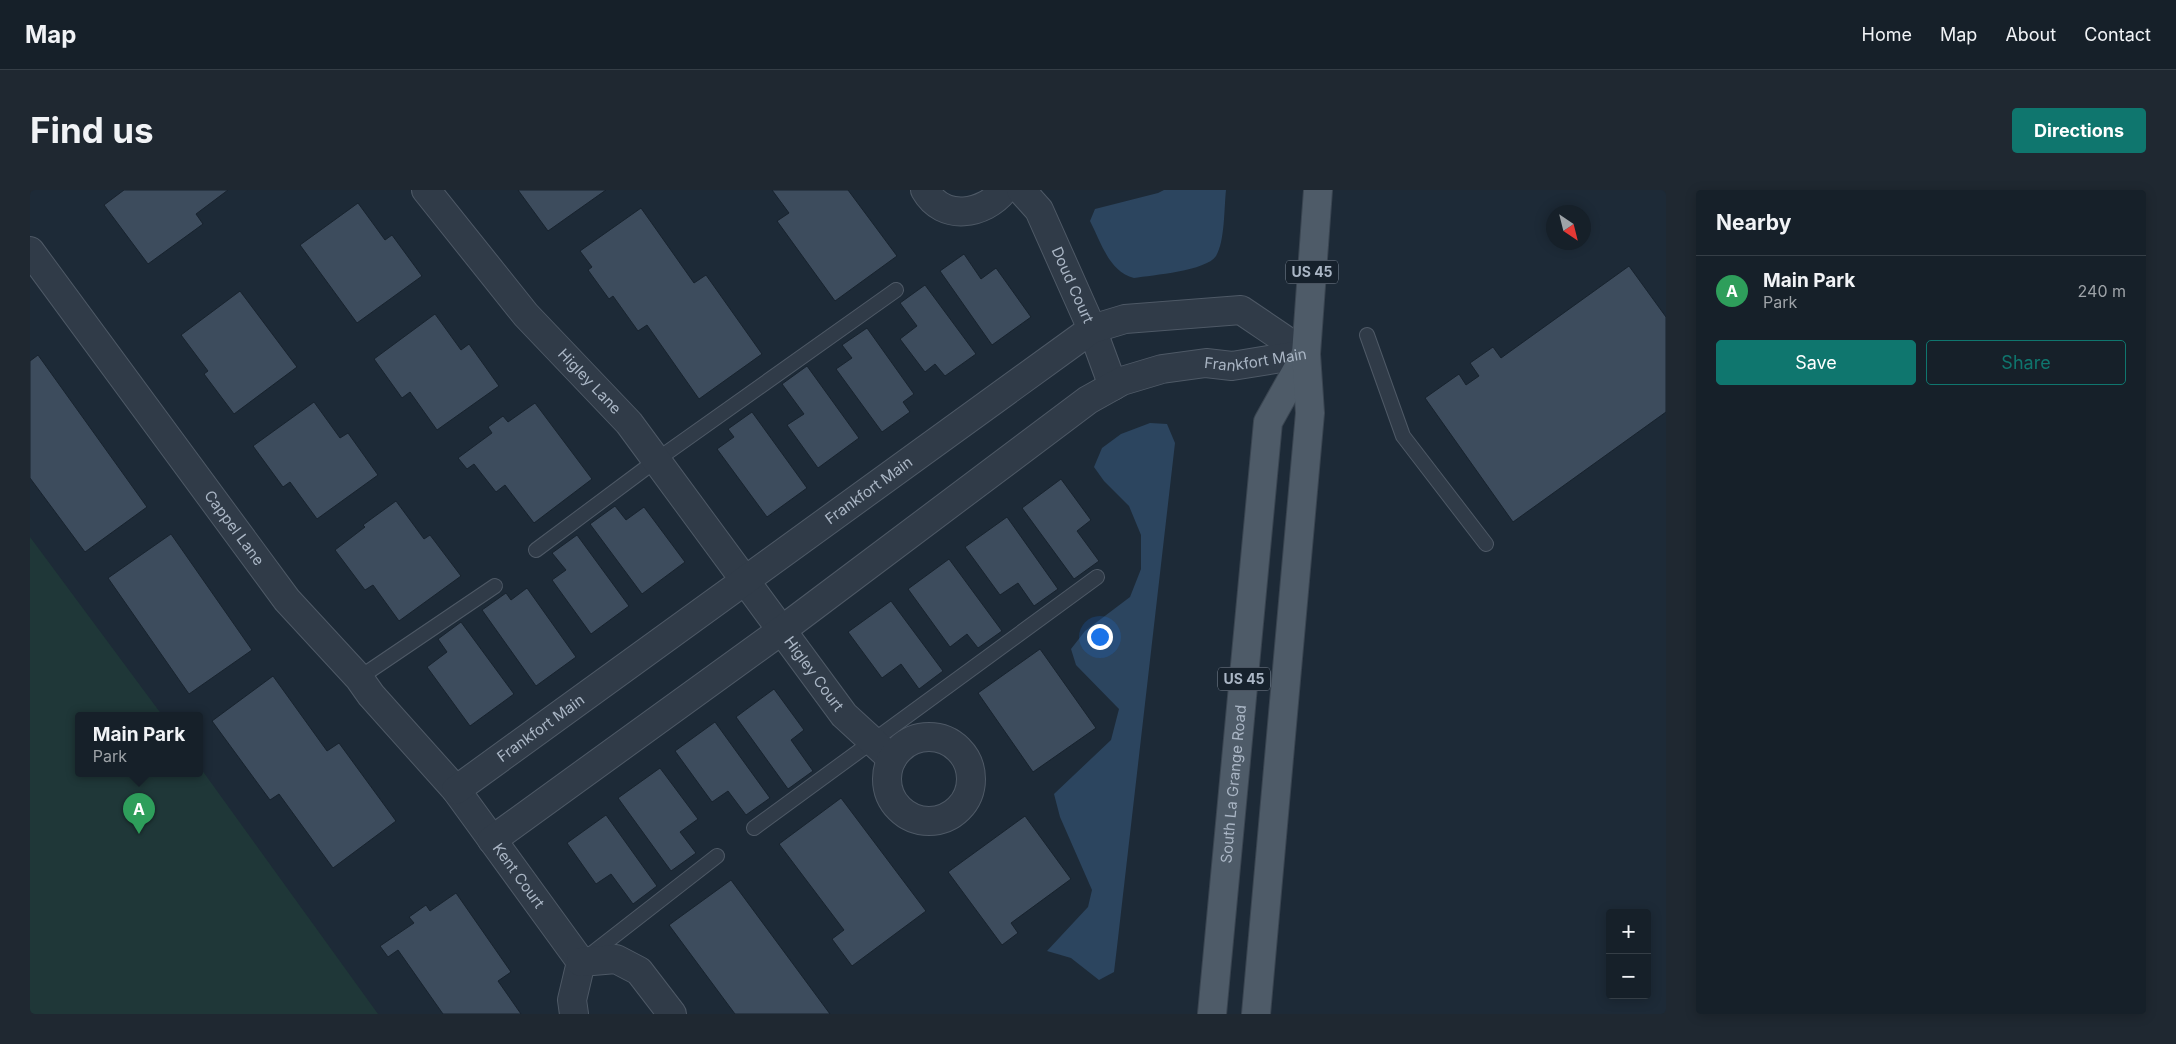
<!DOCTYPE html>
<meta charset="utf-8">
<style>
body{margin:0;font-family:Inter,sans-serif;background:#1f2831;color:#f1f3f6}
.controls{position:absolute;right:15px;bottom:15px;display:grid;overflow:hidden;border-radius:5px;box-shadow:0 2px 12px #0003}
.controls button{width:45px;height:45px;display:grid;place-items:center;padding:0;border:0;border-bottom:1px solid #353e46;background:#162029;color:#f1f3f6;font:25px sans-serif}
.compass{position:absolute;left:1516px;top:15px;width:45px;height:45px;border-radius:50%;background:#162029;box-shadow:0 2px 12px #0003;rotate:145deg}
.you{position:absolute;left:1069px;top:446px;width:18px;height:18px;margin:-12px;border:4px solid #fff;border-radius:50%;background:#1a73e8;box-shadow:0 0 0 8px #1a73e833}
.badge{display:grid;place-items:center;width:32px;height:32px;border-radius:50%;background:#0f766e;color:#fff;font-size:16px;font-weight:700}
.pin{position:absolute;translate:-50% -41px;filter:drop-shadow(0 1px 2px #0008)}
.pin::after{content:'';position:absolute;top:26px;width:18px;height:15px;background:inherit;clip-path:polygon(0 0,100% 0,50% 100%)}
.popup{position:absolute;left:45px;top:522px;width:128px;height:65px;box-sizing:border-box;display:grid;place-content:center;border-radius:5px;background:#162029;filter:drop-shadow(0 1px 4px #0005);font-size:16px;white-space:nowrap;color:#9ea3a8}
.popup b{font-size:19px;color:#f1f3f6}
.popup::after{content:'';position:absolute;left:50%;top:100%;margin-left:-10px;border:10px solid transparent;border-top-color:#162029}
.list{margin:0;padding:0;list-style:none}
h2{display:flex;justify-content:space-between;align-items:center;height:65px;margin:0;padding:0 20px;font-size:21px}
h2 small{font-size:16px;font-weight:400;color:#9ea3a8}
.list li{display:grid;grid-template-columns:32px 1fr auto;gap:15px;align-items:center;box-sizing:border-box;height:70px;padding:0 20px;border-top:1px solid #353e46}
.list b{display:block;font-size:19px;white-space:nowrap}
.list p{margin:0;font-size:16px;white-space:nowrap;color:#9ea3a8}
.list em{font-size:16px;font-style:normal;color:#9ea3a8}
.actions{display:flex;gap:10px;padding:15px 20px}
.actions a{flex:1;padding:11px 0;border:1px solid #0f766e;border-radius:5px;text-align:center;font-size:18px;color:#0f766e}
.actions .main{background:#0f766e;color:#fff}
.map{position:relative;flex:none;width:1636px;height:824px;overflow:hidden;border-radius:5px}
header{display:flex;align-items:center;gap:30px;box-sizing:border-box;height:70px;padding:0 25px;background:#162029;border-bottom:1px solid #353e46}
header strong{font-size:24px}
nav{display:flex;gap:28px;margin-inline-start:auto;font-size:18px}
.intro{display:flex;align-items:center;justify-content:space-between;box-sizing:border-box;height:120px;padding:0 30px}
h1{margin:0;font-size:35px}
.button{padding:12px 22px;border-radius:5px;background:#0f766e;color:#fff;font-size:18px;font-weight:700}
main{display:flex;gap:30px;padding:0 30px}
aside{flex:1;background:#162029;border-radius:5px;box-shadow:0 2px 12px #0003}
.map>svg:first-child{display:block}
.green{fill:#1f3738}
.water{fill:#2c455f}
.building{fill:#3d4c5d;stroke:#18232e}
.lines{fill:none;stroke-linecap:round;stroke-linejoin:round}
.lane-casing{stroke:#4e5966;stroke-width:16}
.street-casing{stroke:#4e5966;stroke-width:30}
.primary-casing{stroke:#3a4551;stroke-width:30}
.lane{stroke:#303b48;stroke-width:14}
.street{stroke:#303b48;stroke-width:28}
.primary{stroke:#4e5b68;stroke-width:28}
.labels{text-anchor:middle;stroke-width:5;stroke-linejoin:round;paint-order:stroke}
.shield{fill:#16212c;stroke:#7e8997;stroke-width:1}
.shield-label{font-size:14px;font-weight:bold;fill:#aab6c5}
.street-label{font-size:15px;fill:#aab6c5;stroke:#16212c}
</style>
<header>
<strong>Map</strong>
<nav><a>Home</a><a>Map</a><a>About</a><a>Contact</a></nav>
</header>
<div class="intro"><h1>Find us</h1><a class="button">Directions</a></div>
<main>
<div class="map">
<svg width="1636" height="824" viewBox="0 0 1636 824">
<rect width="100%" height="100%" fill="#1d2a37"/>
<path class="green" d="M 0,347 L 132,525 L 49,525 L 49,583 L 169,583 L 169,576 L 348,824 L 0,824 Z"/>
<g class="water">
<path d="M 1134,0 L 1196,0 C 1194,18 1195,51 1186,66 C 1176,81 1123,85 1104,88 C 1079,82 1071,52 1060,31 L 1065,19 L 1128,3 Z"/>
<path d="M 1120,233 L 1137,234 L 1145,253 L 1087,757 L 1084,782 L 1069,790 L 1041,768 L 1017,761 L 1058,717 L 1062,700 L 1030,627 L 1024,604 L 1081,550 L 1089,519 L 1046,475 L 1041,459 L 1055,441 L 1100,407 L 1111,379 L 1111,345 L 1099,316 L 1074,291 L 1064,277 L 1072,258 L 1091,244 Z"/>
</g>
<g class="building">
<path d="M 94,0 L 198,0 L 166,24 L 173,34 L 118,74 L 74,15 Z"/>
<path d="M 488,0 L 576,0 L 518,41 Z"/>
<path d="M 742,0 L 818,0 L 867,66 L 805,111 L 747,31 L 759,23 Z"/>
<path d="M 328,13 L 355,50 L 362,45 L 392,86 L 327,133 L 270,55 Z"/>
<path d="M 611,18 L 664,93 L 676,85 L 732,164 L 669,209 L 617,135 L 608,141 L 583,106 L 579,109 L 558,80 L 562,77 L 550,61 Z"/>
<path d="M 934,64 L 951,89 L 966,78 L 1001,127 L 962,155 L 910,81 Z"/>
<path d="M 1599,76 L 1636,127 L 1636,222 L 1483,332 L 1395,208 L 1429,184 L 1436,195 L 1449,186 L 1440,173 L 1463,157 L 1471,168 Z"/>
<path d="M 895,95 L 946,164 L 915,186 L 905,174 L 895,182 L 870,149 L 887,136 L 870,113 Z"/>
<path d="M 210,101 L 267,177 L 204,224 L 174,184 L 178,181 L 151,145 Z"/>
<path d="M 405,124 L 431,160 L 439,154 L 469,196 L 407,240 L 380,202 L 372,208 L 344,169 Z"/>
<path d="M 837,138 L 884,204 L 873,212 L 880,222 L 852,242 L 806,179 L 822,168 L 812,155 Z"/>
<path d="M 8,165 L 117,317 L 55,362 L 0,288 L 0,171 Z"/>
<path d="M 777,176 L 829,248 L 788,278 L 757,235 L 774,224 L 752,194 Z"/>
<path d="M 284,212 L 310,248 L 318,243 L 348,285 L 287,329 L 260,292 L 253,297 L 223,256 Z"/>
<path d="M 505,213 L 562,289 L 504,333 L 475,295 L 466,302 L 444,274 L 437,279 L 428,268 L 462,243 L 458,237 L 473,226 L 478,232 Z"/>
<path d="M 722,222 L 777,298 L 737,327 L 687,259 L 704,247 L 698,239 Z"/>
<path d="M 1031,289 L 1061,330 L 1047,341 L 1069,371 L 1044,389 L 992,318 Z"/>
<path d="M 366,311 L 394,349 L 400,345 L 431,386 L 369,431 L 343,395 L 335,400 L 305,360 L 335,337 L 333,335 Z"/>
<path d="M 585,316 L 596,330 L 614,317 L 655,372 L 612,404 L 560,334 Z"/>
<path d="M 977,327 L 1028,399 L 1004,416 L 988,393 L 970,405 L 935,357 Z"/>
<path d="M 141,344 L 222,460 L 159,504 L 78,388 Z"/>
<path d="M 547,345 L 599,416 L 561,444 L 522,390 L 536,380 L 522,363 Z"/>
<path d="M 919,369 L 972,441 L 948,458 L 937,444 L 920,457 L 878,399 Z"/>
<path d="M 497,398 L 546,467 L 506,496 L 452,420 L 476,403 L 481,410 Z"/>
<path d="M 861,411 L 913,481 L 889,499 L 871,474 L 852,488 L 818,442 Z"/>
<path d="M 431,432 L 484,504 L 440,536 L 397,477 L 417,462 L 408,449 Z"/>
<path d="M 1010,459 L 1066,538 L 1003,582 L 948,503 Z"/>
<path d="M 243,486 L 297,561 L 309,553 L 366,631 L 303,678 L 249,604 L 240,610 L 182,531 Z"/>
<path d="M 744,499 L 774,540 L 761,550 L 783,581 L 758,599 L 706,527 Z"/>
<path d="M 685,532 L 740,608 L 716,625 L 698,601 L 682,612 L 645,561 Z"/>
<path d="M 630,578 L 668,629 L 650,642 L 666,663 L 641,681 L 588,608 Z"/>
<path d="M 811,608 L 896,721 L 822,776 L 802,749 L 814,740 L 749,654 Z"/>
<path d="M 576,625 L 627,696 L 603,714 L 581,684 L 566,694 L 537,653 Z"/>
<path d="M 995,626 L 1041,689 L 981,733 L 988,743 L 972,755 L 918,682 Z"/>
<path d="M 701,690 L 800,824 L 705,824 L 639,735 Z"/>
<path d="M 426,703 L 481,782 L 468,791 L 491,824 L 413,824 L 368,760 L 358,767 L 350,756 L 384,733 L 379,727 L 396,715 L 400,721 Z"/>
</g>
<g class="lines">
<defs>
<g id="lane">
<path d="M 1337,145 L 1373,246 L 1456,354"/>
<path d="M 506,360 L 628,269 L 866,100"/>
<path d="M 329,488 L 465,396"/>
<path d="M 724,638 L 1067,387"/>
<path d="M 556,768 L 687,666"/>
</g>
<g id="street">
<path id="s1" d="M 396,0 L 496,125 L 599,233 L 814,525 L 862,569"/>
<path d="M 895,0 C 913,32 954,25 974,0"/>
<path id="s2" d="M 991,0 L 1009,20 L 1062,139 L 1083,196"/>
<path id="s3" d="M 0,61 L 257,410 L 329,488 L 341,505 L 426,600 L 551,772 L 542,810 L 544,824"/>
<circle cx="899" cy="589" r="42"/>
<path id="s4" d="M 426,600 L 1062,139 L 1095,129 L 1211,120 L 1276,164"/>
<path id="s5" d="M 462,650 L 752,440 L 1058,210 L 1092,191 L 1132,179 L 1176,173 L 1202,176 L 1276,164"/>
<path d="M 551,772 L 586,769 L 609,781 L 642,824"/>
</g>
<g id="primary">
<path id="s6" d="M 1182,824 L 1238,232 L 1276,164"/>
<path d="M 1226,824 L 1280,223 L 1276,164 L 1288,0"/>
</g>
</defs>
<use href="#lane" class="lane-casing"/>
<use href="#street" class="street-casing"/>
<use href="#primary" class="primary-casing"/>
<use href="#lane" class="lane"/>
<use href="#street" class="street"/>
<use href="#primary" class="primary"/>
</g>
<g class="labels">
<g class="shield">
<rect x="1256" y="70.5" width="52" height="23" rx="4"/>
<rect x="1188" y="477.5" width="52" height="23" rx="4"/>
</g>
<g class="shield-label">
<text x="1282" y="87">US 45</text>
<text x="1214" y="494">US 45</text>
</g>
<g class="street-label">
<text dy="5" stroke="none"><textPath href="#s2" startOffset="109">Doud Court</textPath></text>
<text dy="5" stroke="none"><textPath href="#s5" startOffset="916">Frankfort Main</textPath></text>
<text dy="5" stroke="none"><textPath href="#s1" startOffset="252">Higley Lane</textPath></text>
<text dy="5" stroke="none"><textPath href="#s4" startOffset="510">Frankfort Main</textPath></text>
<text dy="5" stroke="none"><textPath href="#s3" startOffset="344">Cappel Lane</textPath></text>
<text dy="5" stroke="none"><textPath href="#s1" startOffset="621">Higley Court</textPath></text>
<text dy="5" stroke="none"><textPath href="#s4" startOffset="105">Frankfort Main</textPath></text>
<text dy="5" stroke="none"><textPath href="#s6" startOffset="231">South La Grange Road</textPath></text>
<text dy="5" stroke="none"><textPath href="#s3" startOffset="794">Kent Court</textPath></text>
</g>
</g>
</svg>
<div class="controls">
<button>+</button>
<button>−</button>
</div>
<svg class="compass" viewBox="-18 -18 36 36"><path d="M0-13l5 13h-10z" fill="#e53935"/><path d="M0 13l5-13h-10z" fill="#9ea3a8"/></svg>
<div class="you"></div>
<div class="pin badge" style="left:109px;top:644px;background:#2e9e5b">A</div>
<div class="popup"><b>Main Park</b>Park</div>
</div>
<aside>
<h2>Nearby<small></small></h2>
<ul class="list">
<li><span class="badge" style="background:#2e9e5b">A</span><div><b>Main Park</b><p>Park</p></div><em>240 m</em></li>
</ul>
<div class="actions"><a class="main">Save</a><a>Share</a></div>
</aside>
</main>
